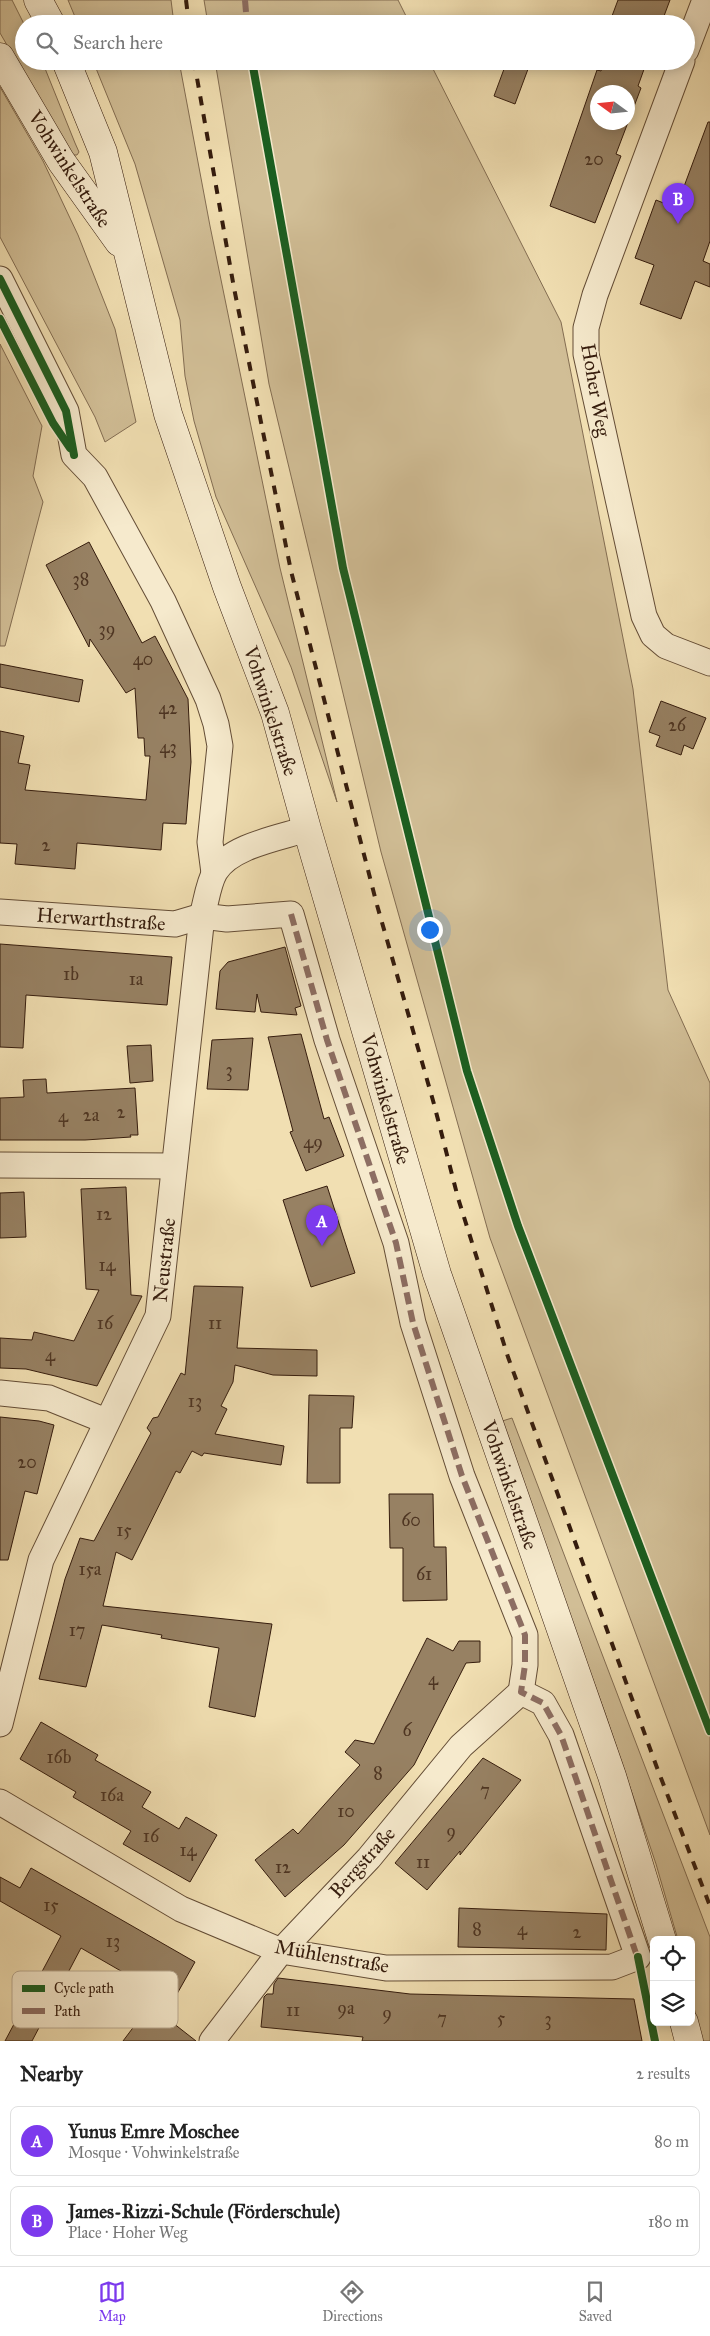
<!DOCTYPE html>
<meta charset="utf-8">
<style>
body{margin:0;font-family:"IM FELL Great Primer",serif;background:#f2f2f2;color:#222}
.controls{position:absolute;right:15px;bottom:15px;display:grid;overflow:hidden;border-radius:8px;box-shadow:0 2px 12px #0003}
.controls button{width:45px;height:45px;display:grid;place-items:center;padding:0;border:0;border-bottom:1px solid #e0e0e0;background:#fff;color:#222;font:25px sans-serif}
.compass{position:absolute;left:590px;top:85px;width:45px;height:45px;border-radius:50%;background:#fff;box-shadow:0 2px 12px #0003;rotate:285deg}
.you{position:absolute;left:429px;top:929px;width:18px;height:18px;margin:-12px;border:4px solid #fff;border-radius:50%;background:#1a73e8;box-shadow:0 0 0 8px #1a73e833}
.badge{display:grid;place-items:center;width:32px;height:32px;border-radius:50%;background:#7c3aed;color:#fff;font-size:16px;font-weight:700}
.pin{position:absolute;translate:-50% -41px;filter:drop-shadow(0 1px 2px #0008)}
.pin::after{content:'';position:absolute;top:26px;width:18px;height:15px;background:inherit;clip-path:polygon(0 0,100% 0,50% 100%)}
.list{margin:0;padding:0;list-style:none}
h2{display:flex;justify-content:space-between;align-items:center;height:65px;margin:0;padding:0 20px;font-size:21px}
h2 small{font-size:16px;font-weight:400;color:#767676}
.list li{display:grid;grid-template-columns:32px 1fr auto;gap:15px;align-items:center;box-sizing:border-box;height:70px;margin:0 10px 10px;padding:0 10px;border:1px solid #e0e0e0;border-radius:8px}
.list b{display:block;font-size:19px;white-space:nowrap}
.list p{margin:0;font-size:16px;white-space:nowrap;color:#767676}
.list em{font-size:16px;font-style:normal;color:#767676}
.icon{flex:none;width:28px;height:28px;fill:none;stroke:currentColor;stroke-width:2;stroke-linecap:round;stroke-linejoin:round}
.map{position:relative;flex:none;width:710px;height:2041px;overflow:hidden}
.search{position:absolute;background:#fff;box-shadow:0 2px 12px #0003;left:15px;right:15px;top:15px;height:55px;display:flex;align-items:center;gap:12px;box-sizing:border-box;padding:0 18px;border-radius:28px;color:#767676;font-size:19px}
.sheet{height:225px;background:#fff}
nav{display:flex;justify-content:space-around;align-items:center;box-sizing:border-box;height:70px;border-top:1px solid #e0e0e0;background:#fff;font-size:14px;color:#767676}
nav a{display:grid;justify-items:center;gap:2px}
nav .on{color:#7c3aed}
.map>svg:first-child{display:block}
.green{fill:#d1be96;stroke:#836d52}
.building{fill:#978163;stroke:#351c0d;fill-rule:evenodd}
.lines{fill:none;stroke-linecap:round;stroke-linejoin:round}
.minor-casing{stroke:#644d36;stroke-width:27}
.secondary-casing{stroke:#351c0d;stroke-width:29}
.minor{stroke:#f6eacd;stroke-width:25}
.secondary{stroke:#f6eacd;stroke-width:28}
.rail{stroke:#351c0d;stroke-width:4;stroke-dasharray:9 9;stroke-linecap:butt}
.quiet{stroke:#8d6e63;stroke-width:6;stroke-dasharray:12 6;stroke-linecap:butt}
.cycleway-casing{stroke:#f6eacd;stroke-width:11}
.cycleway{stroke:#1b5e20;stroke-width:8}
.labels{text-anchor:middle;stroke-width:4;stroke-linejoin:round;paint-order:stroke}
.number-label{font-size:18px;fill:#4e3522}
.street-label{font-size:20px;fill:#351c0d;stroke:#f6eacd}
.key{fill:#f6eacd;stroke:#bcac93;stroke-width:1}
.key-label{font-size:14px;fill:#351c0d}
</style>
<div class="map">
<svg width="710" height="2041" viewBox="0 0 710 2041">
<rect width="100%" height="100%" fill="#f1dfb2"/>
<filter id="stains"><feTurbulence type="fractalNoise" baseFrequency=".004" numOctaves="4"/><feColorMatrix values="0 0 0 0 .2 0 0 0 0 .09 0 0 0 0 .02 0 0 0 .5 -.17"/></filter>
<radialGradient id="worn" r=".72"><stop offset=".6" stop-color="#630" stop-opacity="0"/><stop offset="1" stop-color="#630" stop-opacity=".3"/></radialGradient>
<g class="green">
<path d="M 0,0 L 12,0 L 24,24 L 24,61 L 42,61 L 75,143 L 79,152 L 77,155 L 71,155 L 0,33 Z"/>
<path d="M 68,0 L 171,0 L 174,24 L 78,24 Z"/>
<path d="M 204,0 L 398,0 L 410,24 L 208,24 Z"/>
<path d="M 93,61 L 179,61 L 210,226 L 280,568 L 337,802 L 291,667 L 216,497 L 194,421 L 185,376 L 180,320 L 135,164 Z"/>
<path d="M 215,61 L 429,61 L 561,322 L 633,689 L 668,990 L 710,1083 L 710,1835 L 490,1238 L 381,852 L 269,384 Z"/>
<path d="M 0,87 L 43,161 L 78,235 L 115,329 L 136,422 L 105,442 L 95,417 L 0,237 Z"/>
<path d="M 0,344 L 42,426 L 33,476 L 43,502 L 5,646 L 0,646 Z"/>
<path d="M 512,1418 L 710,1937 L 710,2041 L 702,2041 L 691,1995 L 691,1940 L 678,1940 L 656,1864 L 605,1713 L 499,1422 Z"/>
</g>
<g class="building">
<path d="M 618,0 L 670,0 L 661,24 L 609,24 Z"/>
<path d="M 507,61 L 531,61 L 515,104 L 494,96 Z"/>
<path d="M 604,61 L 647,61 L 638,86 L 641,88 L 616,154 L 621,156 L 595,223 L 550,206 L 597,70 L 601,71 ZM 598,92 L 628,92 L 628,122 L 598,122 Z"/>
<path d="M 708,122 L 710,122 L 710,241 L 703,261 L 710,264 L 710,287 L 695,281 L 681,319 L 640,304 L 654,265 L 635,258 L 656,200 L 676,208 Z"/>
<path d="M 89,542 L 142,643 L 155,636 L 188,699 L 191,762 L 186,824 L 163,823 L 161,850 L 77,843 L 75,869 L 15,864 L 17,844 L 0,843 L 0,731 L 24,736 L 18,763 L 30,765 L 25,790 L 146,800 L 150,756 L 145,756 L 144,738 L 138,738 L 135,688 L 126,693 L 90,639 L 89,647 L 46,565 Z"/>
<path d="M 0,664 L 83,680 L 79,702 L 0,687 Z"/>
<path d="M 661,701 L 706,718 L 693,749 L 684,745 L 681,755 L 656,746 L 660,736 L 649,732 Z"/>
<path d="M 0,944 L 172,957 L 167,1005 L 26,995 L 23,1048 L 0,1047 Z"/>
<path d="M 285,947 L 301,1006 L 295,1008 L 297,1015 L 261,1012 L 257,994 L 255,1012 L 216,1009 L 220,971 L 228,962 Z"/>
<path d="M 301,1034 L 324,1119 L 329,1117 L 344,1156 L 306,1171 L 290,1132 L 293,1131 L 268,1037 Z"/>
<path d="M 253,1038 L 248,1090 L 207,1089 L 212,1040 Z"/>
<path d="M 151,1045 L 153,1081 L 130,1083 L 127,1046 Z"/>
<path d="M 46,1079 L 47,1093 L 135,1088 L 138,1135 L 130,1135 L 131,1137 L 85,1140 L 0,1140 L 0,1098 L 24,1097 L 23,1080 Z"/>
<path d="M 327,1186 L 355,1273 L 311,1287 L 283,1200 Z"/>
<path d="M 126,1187 L 131,1295 L 142,1296 L 97,1386 L 26,1369 L 0,1368 L 0,1338 L 32,1340 L 34,1332 L 74,1341 L 99,1290 L 86,1289 L 81,1189 Z"/>
<path d="M 24,1192 L 26,1237 L 0,1238 L 0,1193 Z"/>
<path d="M 194,1286 L 243,1287 L 237,1348 L 317,1350 L 317,1376 L 273,1375 L 235,1365 L 233,1382 L 221,1406 L 227,1409 L 215,1434 L 284,1446 L 281,1465 L 204,1453 L 202,1456 L 192,1451 L 180,1473 L 176,1471 L 132,1560 L 116,1552 L 103,1606 L 272,1624 L 255,1717 L 209,1707 L 219,1648 L 161,1638 L 162,1635 L 102,1625 L 86,1687 L 39,1679 L 65,1579 L 80,1538 L 94,1541 L 151,1433 L 147,1428 L 153,1418 L 158,1417 L 181,1373 L 185,1375 Z"/>
<path d="M 309,1395 L 354,1396 L 352,1428 L 340,1428 L 340,1483 L 307,1483 Z"/>
<path d="M 0,1417 L 39,1421 L 54,1425 L 37,1494 L 25,1491 L 8,1560 L 0,1560 Z"/>
<path d="M 389,1494 L 433,1494 L 434,1547 L 446,1547 L 447,1600 L 403,1601 L 403,1548 L 390,1548 Z"/>
<path d="M 427,1638 L 453,1651 L 459,1641 L 480,1641 L 480,1662 L 466,1663 L 414,1765 L 344,1845 L 285,1897 L 255,1860 L 293,1829 L 298,1834 L 360,1765 L 345,1752 L 355,1740 L 374,1744 Z"/>
<path d="M 41,1722 L 98,1755 L 95,1760 L 151,1792 L 142,1807 L 179,1829 L 186,1817 L 217,1835 L 190,1882 L 123,1844 L 131,1831 L 73,1797 L 76,1792 L 20,1759 Z"/>
<path d="M 483,1758 L 521,1780 L 460,1855 L 460,1851 L 427,1890 L 395,1863 Z"/>
<path d="M 31,1868 L 195,1962 L 173,2001 L 81,1948 L 32,2041 L 5,2041 L 61,1936 L 0,1901 L 0,1877 L 20,1888 Z"/>
<path d="M 459,1908 L 607,1914 L 606,1950 L 458,1947 Z"/>
<path d="M 278,1978 L 410,1994 L 634,1999 L 642,2041 L 362,2041 L 363,2037 L 261,2027 L 264,1997 L 267,1994 L 273,1994 L 274,1984 Z"/>
<path d="M 150,2005 L 196,2041 L 123,2041 Z"/>
</g>
<g class="lines">
<defs>
<g id="minor">
<path d="M 686,50 L 705,0"/>
<path d="M 682,61 L 595,295 L 586,328 L 586,354 L 644,616 L 653,635 L 666,646 L 710,663"/>
<path d="M 0,279 L 66,411 L 74,455 L 95,477 L 163,601 L 208,699 L 216,724 L 220,746 L 210,842 L 214,873"/>
<path d="M 0,912 L 175,924 L 202,916 L 227,919 L 291,914 L 327,1040 L 396,1243 L 413,1323 L 462,1476 L 525,1635 L 525,1665 L 521,1692"/>
<path d="M 0,1165 L 174,1166"/>
<path d="M 0,1393 L 49,1398 L 106,1421"/>
<path d="M 0,1724 L 41,1560 L 158,1316 L 202,916 C 206,903 208,884 215,872 C 230,846 279,838 307,829"/>
<path d="M 0,1802 L 181,1909 L 281,1951 L 386,1968 L 612,1967 L 638,1957 L 561,1735 L 543,1703 L 521,1692"/>
<path d="M 212,2041 L 281,1951 L 369,1858 L 461,1746 L 521,1692"/>
</g>
<g id="secondary">
<path d="M 38,0 L 51,24"/>
<path d="M 0,57 L 61,161 L 119,242"/>
<path d="M 66,61 L 103,152 L 168,414 L 227,587 L 275,713 L 307,829 L 437,1274 L 612,1776 L 662,1940"/>
<path d="M 684,2022 L 689,2041"/>
</g>
</defs>
<use href="#minor" class="minor-casing"/>
<use href="#secondary" class="secondary-casing"/>
<use href="#minor" class="minor"/>
<use href="#secondary" class="secondary"/>
<g class="rail">
<path d="M 186,0 L 189,24"/>
<path d="M 194,61 L 234,288 L 291,571 L 377,905 L 434,1104 L 458,1198 L 508,1357 L 656,1765 L 710,1906"/>
</g>
<g class="quiet">
<path d="M 245,0 L 247,24"/>
<path d="M 291,914 L 327,1040 L 396,1243 L 413,1323 L 462,1476 L 525,1635 L 525,1665 L 521,1692 L 543,1703 L 561,1735 L 639,1962"/>
</g>
<defs>
<g id="cycleway">
<path d="M 252,61 L 343,568 L 467,1071 L 518,1226 L 710,1731"/>
<path d="M 0,279 L 66,411 L 74,455"/>
<path d="M 0,319 L 53,423 L 70,448"/>
<path d="M 638,1957 L 655,2041"/>
</g>
</defs>
<use href="#cycleway" class="cycleway-casing"/>
<use href="#cycleway" class="cycleway"/>
</g>
<g class="labels">
<g class="number-label">
<text x="594" y="165">20</text>
<text x="81" y="585">38</text>
<text x="107" y="635">39</text>
<text x="143" y="665">40</text>
<text x="168" y="714">42</text>
<text x="677" y="731">26</text>
<text x="168" y="753">43</text>
<text x="46" y="851">2</text>
<text x="71" y="980">1b</text>
<text x="136" y="985">1a</text>
<text x="229" y="1076">3</text>
<text x="121" y="1118">2</text>
<text x="91" y="1121">2a</text>
<text x="63" y="1122">4</text>
<text x="313" y="1148">49</text>
<text x="104" y="1220">12</text>
<text x="107" y="1271">14</text>
<text x="105" y="1329">16</text>
<text x="215" y="1329">11</text>
<text x="50" y="1361">4</text>
<text x="195" y="1407">13</text>
<text x="27" y="1468">20</text>
<text x="411" y="1526">60</text>
<text x="124" y="1536">15</text>
<text x="90" y="1575">15a</text>
<text x="424" y="1580">61</text>
<text x="77" y="1636">17</text>
<text x="433" y="1685">4</text>
<text x="407" y="1736">6</text>
<text x="59" y="1763">16b</text>
<text x="378" y="1779">8</text>
<text x="485" y="1796">7</text>
<text x="112" y="1801">16a</text>
<text x="346" y="1817">10</text>
<text x="451" y="1837">9</text>
<text x="151" y="1842">16</text>
<text x="188" y="1856">14</text>
<text x="423" y="1868">11</text>
<text x="283" y="1873">12</text>
<text x="51" y="1911">15</text>
<text x="477" y="1935">8</text>
<text x="522" y="1935">4</text>
<text x="577" y="1938">2</text>
<text x="113" y="1947">13</text>
<text x="346" y="2014">9a</text>
<text x="293" y="2016">11</text>
<text x="387" y="2019">9</text>
<text x="442" y="2024">7</text>
<text x="501" y="2024">5</text>
<text x="548" y="2025">3</text>
</g>
<g class="street-label">
<text transform="translate(70 169) rotate(57)" y="7">Vohwinkelstraße</text>
<text transform="translate(596 390) rotate(80)" y="7">Hoher Weg</text>
<text transform="translate(271 711) rotate(72)" y="7">Vohwinkelstraße</text>
<text transform="translate(101 919) rotate(4)" y="7">Herwarthstraße</text>
<text transform="translate(386 1099) rotate(74)" y="7">Vohwinkelstraße</text>
<text transform="translate(164 1260) rotate(-84)" y="7">Neustraße</text>
<text transform="translate(510 1485) rotate(71)" y="7">Vohwinkelstraße</text>
<text transform="translate(362 1862) rotate(-48)" y="7">Bergstraße</text>
<text transform="translate(332 1956) rotate(10)" y="7">Mühlenstraße</text>
</g>
</g>
<rect x="12" y="1971" width="166" height="57" rx="8" class="key"/>
<rect x="22" y="1985" width="23" height="7" fill="#1b5e20"/>
<rect x="22" y="2008" width="23" height="6" fill="#8d6e63"/>
<g class="key-label">
<text x="54" y="1993">Cycle path</text>
<text x="54" y="2016">Path</text>
</g>
<rect width="100%" height="100%" filter="url(#stains)"/>
<rect width="100%" height="100%" fill="url(#worn)"/>
</svg>
<div class="controls">
<button><svg class="icon" aria-label="locate" viewBox="0 0 24 24"><circle cx="12" cy="12" r="6"/><path d="M12 2v4M12 18v4M2 12h4M18 12h4"/></svg></button>
<button><svg class="icon" aria-label="layers" viewBox="0 0 24 24"><path d="M12 4l9 5-9 5-9-5zM3 14l9 5 9-5"/></svg></button>
</div>
<svg class="compass" viewBox="-18 -18 36 36"><path d="M0-13l5 13h-10z" fill="#e53935"/><path d="M0 13l5-13h-10z" fill="#767676"/></svg>
<div class="you"></div>
<div class="pin badge" style="left:322px;top:1246px">A</div>
<div class="pin badge" style="left:678px;top:224px">B</div>
<div class="search"><svg class="icon" aria-label="search" viewBox="0 0 24 24"><circle cx="10" cy="10" r="6"/><path d="M15 15l6 6"/></svg>Search here</div>
</div>
<section class="sheet">
<h2>Nearby<small>2 results</small></h2>
<ul class="list">
<li><span class="badge">A</span><div><b>Yunus Emre Moschee</b><p>Mosque · Vohwinkelstraße</p></div><em>80 m</em></li>
<li><span class="badge">B</span><div><b>James-Rizzi-Schule (Förderschule)</b><p>Place · Hoher Weg</p></div><em>180 m</em></li>
</ul>
</section>
<nav>
<a class="on"><svg class="icon" aria-label="map" viewBox="0 0 24 24"><path d="M3 6l6-2 6 2 6-2v14l-6 2-6-2-6 2zM9 4v14M15 6v14"/></svg>Map</a>
<a><svg class="icon" aria-label="directions" viewBox="0 0 24 24"><path d="M12 3l9 9-9 9-9-9zM9 14v-3h6M13 9l2 2-2 2"/></svg>Directions</a>
<a><svg class="icon" aria-label="saved" viewBox="0 0 24 24"><path d="M7 4h10v16l-5-4-5 4z"/></svg>Saved</a>
</nav>
